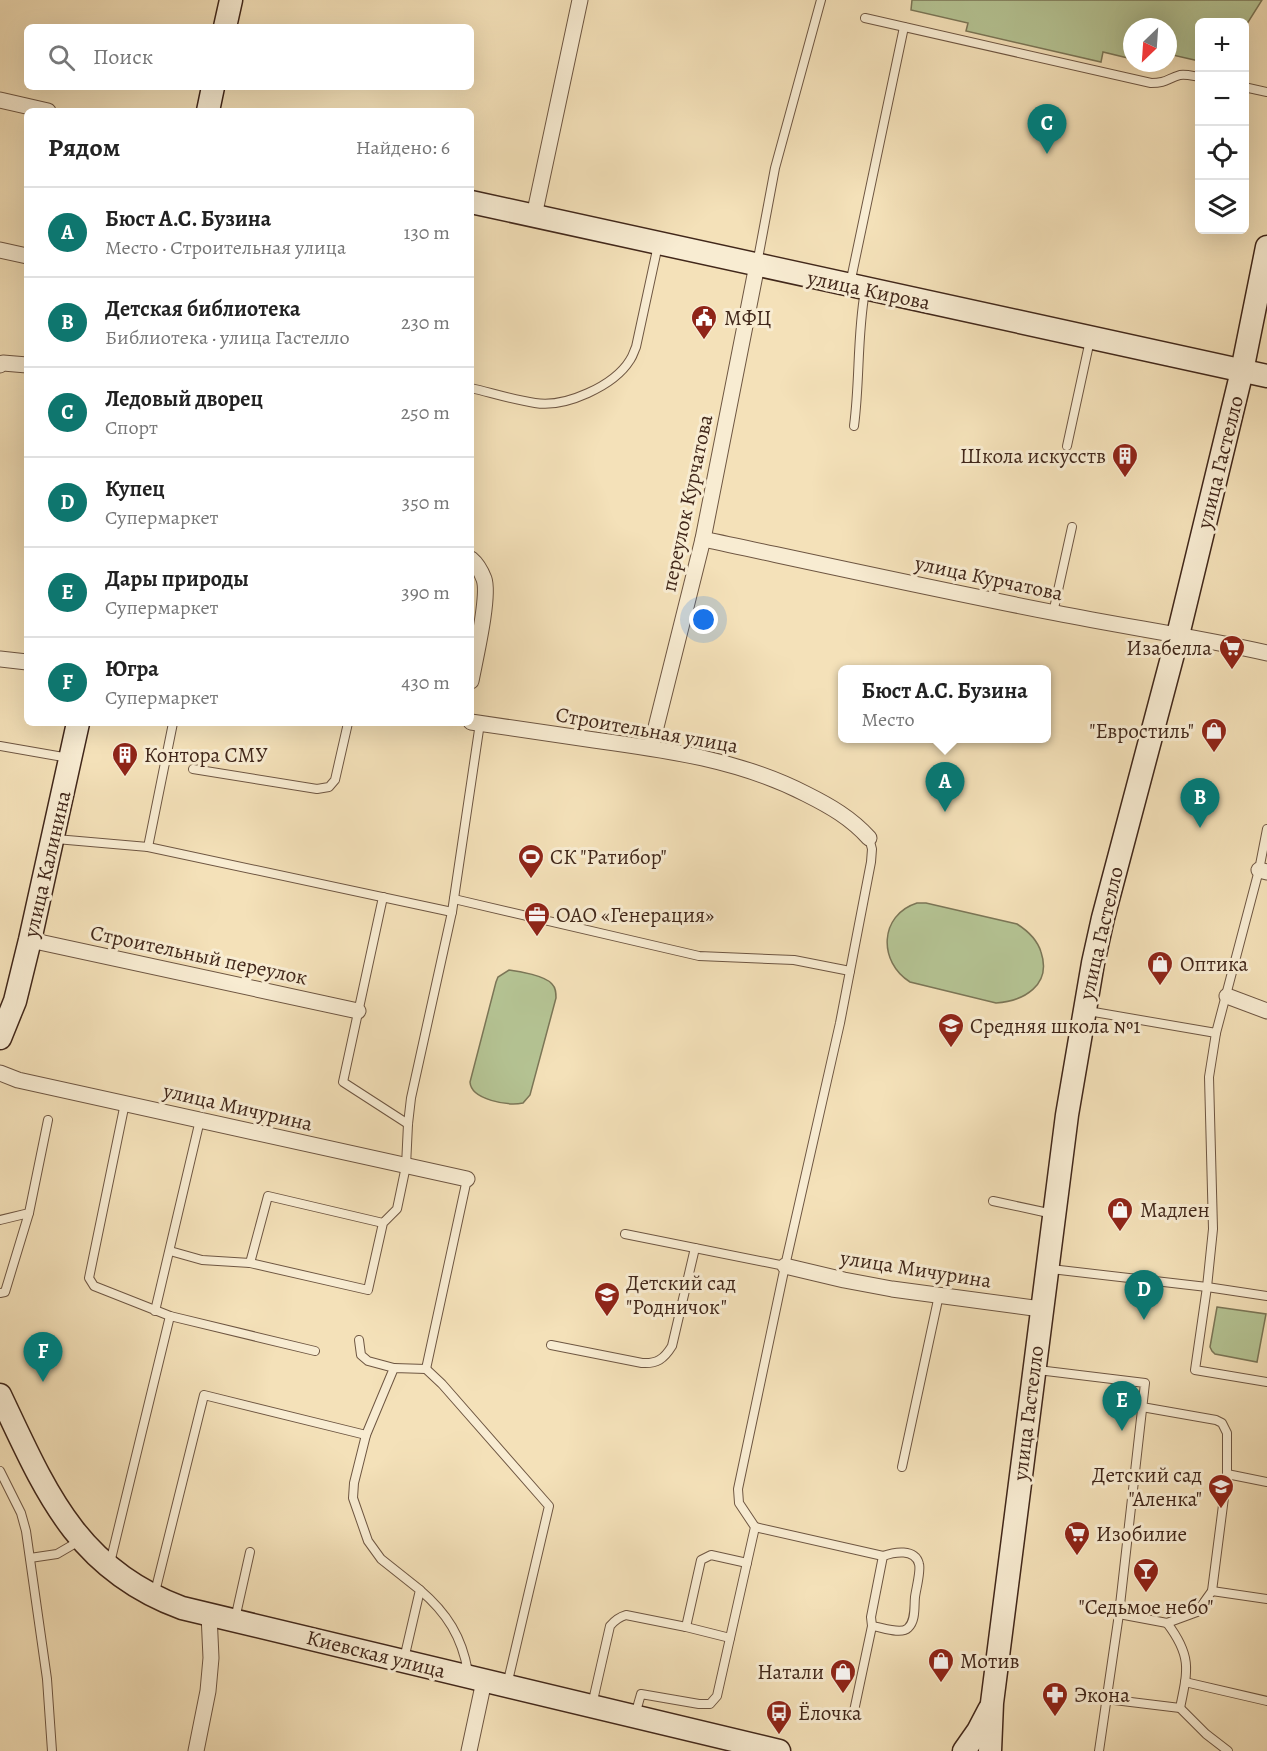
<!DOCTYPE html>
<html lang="ru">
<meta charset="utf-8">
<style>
body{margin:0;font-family:Alegreya,serif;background:#f2f2f2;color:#222}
.controls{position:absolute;right:18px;top:18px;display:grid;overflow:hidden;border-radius:9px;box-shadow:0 6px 24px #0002}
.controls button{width:54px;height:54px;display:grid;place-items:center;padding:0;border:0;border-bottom:2px solid #e0e0e0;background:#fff;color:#222;font:30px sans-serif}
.compass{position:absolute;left:1123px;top:18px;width:54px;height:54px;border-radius:50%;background:#fff;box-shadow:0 6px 24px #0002;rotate:205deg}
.you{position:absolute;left:704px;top:620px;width:21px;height:21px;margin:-15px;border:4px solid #fff;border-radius:50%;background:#1a73e8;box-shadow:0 0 0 9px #1a73e833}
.badge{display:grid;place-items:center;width:39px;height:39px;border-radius:50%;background:#0f766e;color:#fff;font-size:20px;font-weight:700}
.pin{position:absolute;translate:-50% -50px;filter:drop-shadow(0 2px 3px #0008)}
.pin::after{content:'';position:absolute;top:32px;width:21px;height:18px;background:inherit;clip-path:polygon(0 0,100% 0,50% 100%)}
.popup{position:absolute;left:838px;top:665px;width:213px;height:78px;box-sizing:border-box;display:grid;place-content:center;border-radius:9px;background:#fff;filter:drop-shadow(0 2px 4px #0005);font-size:20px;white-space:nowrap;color:#767676}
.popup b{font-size:22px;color:#222}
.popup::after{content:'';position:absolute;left:50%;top:100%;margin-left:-12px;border:12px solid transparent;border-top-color:#fff}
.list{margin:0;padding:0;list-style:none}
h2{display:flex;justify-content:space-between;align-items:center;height:78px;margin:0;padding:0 24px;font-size:26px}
h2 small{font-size:20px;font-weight:400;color:#767676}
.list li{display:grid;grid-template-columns:39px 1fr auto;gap:18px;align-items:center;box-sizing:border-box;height:90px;padding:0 24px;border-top:2px solid #e0e0e0}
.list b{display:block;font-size:22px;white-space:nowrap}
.list p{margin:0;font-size:20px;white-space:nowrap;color:#767676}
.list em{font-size:20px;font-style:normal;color:#767676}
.icon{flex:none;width:33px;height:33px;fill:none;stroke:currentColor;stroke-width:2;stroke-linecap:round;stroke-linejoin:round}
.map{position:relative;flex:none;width:1267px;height:1751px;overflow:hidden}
.search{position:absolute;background:#fff;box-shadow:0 6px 24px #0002;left:24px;top:24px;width:450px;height:66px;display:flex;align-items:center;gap:15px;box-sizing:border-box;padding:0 21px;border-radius:9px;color:#767676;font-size:22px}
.panel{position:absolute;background:#fff;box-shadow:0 6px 24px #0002;left:24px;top:108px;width:450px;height:618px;border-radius:9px}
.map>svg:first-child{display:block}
.green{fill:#b5c494;stroke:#7b7657;stroke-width:1.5}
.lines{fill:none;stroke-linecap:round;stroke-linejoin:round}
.lane-casing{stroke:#6e5642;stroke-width:10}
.street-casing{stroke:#6e5642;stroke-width:17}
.secondary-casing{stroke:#41271a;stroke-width:25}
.lane{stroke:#f8ecd2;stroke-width:8}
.street{stroke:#f8ecd2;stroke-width:15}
.secondary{stroke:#f8ecd2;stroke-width:22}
.labels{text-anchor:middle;stroke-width:6;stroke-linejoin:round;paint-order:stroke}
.street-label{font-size:21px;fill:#41271a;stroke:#f8ecd2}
.poi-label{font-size:21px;fill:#41271a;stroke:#f8ecd2;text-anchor:start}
</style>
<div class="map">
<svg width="1267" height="1751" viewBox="0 0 1267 1751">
<rect width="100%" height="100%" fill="#f4e1b9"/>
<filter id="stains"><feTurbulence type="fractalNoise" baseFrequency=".00333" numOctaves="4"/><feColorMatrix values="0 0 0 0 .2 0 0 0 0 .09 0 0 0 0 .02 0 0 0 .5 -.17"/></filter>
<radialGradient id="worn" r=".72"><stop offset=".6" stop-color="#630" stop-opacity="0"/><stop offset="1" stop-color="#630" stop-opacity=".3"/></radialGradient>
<g class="green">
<path d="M 912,0 L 1262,0 L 1245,27 L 1244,22 L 1200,22 L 1199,61 L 1168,54 L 1168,27 L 1132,27 L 1132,59 L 1103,52 L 1101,62 L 966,31 L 968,23 L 911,10 Z"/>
<path d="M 917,903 L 926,903 L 1017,924 C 1028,931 1037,939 1041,952 C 1052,985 1024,1001 996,1003 L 910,982 C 878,962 879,915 917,903 Z"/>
<path d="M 509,970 C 519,971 546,976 552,984 C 556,988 556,993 556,998 L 530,1095 L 523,1103 C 508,1106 471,1100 470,1082 L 496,982 L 498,977 Z"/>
<path d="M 1217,1307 L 1266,1314 L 1257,1362 L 1215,1354 L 1212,1351 L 1210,1347 Z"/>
</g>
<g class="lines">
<defs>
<g id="lane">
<path d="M 865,18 L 1151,83 C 1166,83 1167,79 1180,75 C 1186,74 1193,76 1200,77"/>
<path d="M 1244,87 L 1267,92"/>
<path d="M 757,264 L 775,168 L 821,0"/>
<path d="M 850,284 L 904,27"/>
<path d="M 471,388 C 492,393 514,400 535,403 C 565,408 614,386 630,360 C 633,356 634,351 636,347 L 658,245"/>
<path d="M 854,426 C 860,381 857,335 865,291"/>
<path d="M 1067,446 L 1090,340"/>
<path d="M 1053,613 L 1072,527"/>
<path d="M 0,746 L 69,758"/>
<path d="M 193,769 L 317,789 L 329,787 L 335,780 L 348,723"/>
<path d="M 56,839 L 148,847 L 452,912"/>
<path d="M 148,847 L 173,723"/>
<path d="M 383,897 L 343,1082 L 408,1124"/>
<path d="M 454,899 L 699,956 L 794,960 L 850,971"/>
<path d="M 1088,1011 L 1216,1033 L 1259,870 L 1267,829"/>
<path d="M 1216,1033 L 1209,1077 L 1213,1229 L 1207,1287 L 1195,1370 L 1267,1382"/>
<path d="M 125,1103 L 89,1278 L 94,1286 L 170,1316 L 315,1351"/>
<path d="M 993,1201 L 1053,1214"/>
<path d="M 0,1220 L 29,1213 L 48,1120"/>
<path d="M 383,1223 L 268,1196 L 250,1263 L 368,1290 L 383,1223 L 397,1209 L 406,1166 L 408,1124 L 411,1098 L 452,912 L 480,723"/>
<path d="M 625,1234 L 785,1266"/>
<path d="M 170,1251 L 202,1260 L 250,1263"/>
<path d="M 1051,1269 L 1207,1287 L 1267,1296"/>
<path d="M 0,1293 L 5,1292 L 29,1213"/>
<path d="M 155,1311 L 200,1120"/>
<path d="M 359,1340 L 361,1355 L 368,1361 L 394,1368"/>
<path d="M 551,1345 L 642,1363 C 657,1364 664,1359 672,1346 L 695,1248"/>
<path d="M 426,1369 L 442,1384 L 549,1506 L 507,1685"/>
<path d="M 1038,1370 L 1145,1383 L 1119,1614 L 1099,1751"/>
<path d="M 1142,1407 L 1216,1420 L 1222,1423 L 1227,1433 L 1227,1474 L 1212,1591 L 1197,1612 L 1167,1623"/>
<path d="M 902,1467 L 939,1295"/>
<path d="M 0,1471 L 21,1513 L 26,1531 L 47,1679 L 52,1751"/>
<path d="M 1227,1474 L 1267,1482"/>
<path d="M 755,1527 L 883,1556 L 871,1617 L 872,1626 L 854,1711"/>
<path d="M 30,1558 L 57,1554 L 81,1540"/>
<path d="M 110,1563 L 170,1316"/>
<path d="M 420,1590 C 447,1613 462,1637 468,1672"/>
<path d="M 1212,1591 L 1267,1599"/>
<path d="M 155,1592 L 204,1395 L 366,1435"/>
<path d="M 235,1619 L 250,1552"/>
<path d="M 872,1626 C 881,1627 901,1635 908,1628 C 916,1621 914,1606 915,1597 C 916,1589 921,1571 919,1564 C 915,1548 894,1552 883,1556"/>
<path d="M 730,1638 L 686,1627 L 701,1560 L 711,1555 L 747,1563"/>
<path d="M 404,1659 L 420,1590 L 381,1559 L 368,1541 L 353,1498 L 354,1483 L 366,1435 L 394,1368 L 426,1369 L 467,1179"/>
<path d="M 1185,1682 L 1267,1701"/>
<path d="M 1106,1699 L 1180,1708 C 1188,1670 1192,1656 1167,1623 L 1119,1614"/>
<path d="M 592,1705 L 610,1626 C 615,1620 619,1617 626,1615 L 686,1627"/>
<path d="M 1180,1708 L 1206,1734 L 1228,1751"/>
<path d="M 635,1715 L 641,1694 L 699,1704 L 710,1704 L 717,1696 L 755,1527 L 739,1503 L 738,1489 L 785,1266 L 840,1023 L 871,862 L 872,849 L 869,838"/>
</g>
<g id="street">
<path d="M 0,100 L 48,111"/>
<path d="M 534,216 L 580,0"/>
<path d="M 0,250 L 27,256"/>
<path d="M 0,365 L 3,363 L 27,365"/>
<path d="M 703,539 C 820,564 938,590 1056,613 C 1126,627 1197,637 1267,653"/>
<path d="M 471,559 C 477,564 481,571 484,579 C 490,596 475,660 471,681"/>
<path d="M 0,659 L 27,662"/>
<path d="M 471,722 C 512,728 553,734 594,740 C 667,750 740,760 806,794 C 830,806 851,818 869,838"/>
<path d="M 651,747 L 703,539 L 757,265"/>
<path d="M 1259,870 L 1267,872"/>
<path d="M 30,940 L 358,1011"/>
<path d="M 1227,996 L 1267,1011"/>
<path d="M 0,1073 L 18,1080 L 467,1179"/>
<path d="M 785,1266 L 844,1280 L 892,1289 L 1041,1309"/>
<path d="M 196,1751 L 208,1691 L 211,1658 L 209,1614"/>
<path d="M 469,1751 L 484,1681"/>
</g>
<g id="secondary">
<path d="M 225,27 L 231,0"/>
<path d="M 208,111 L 213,87"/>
<path d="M 471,202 L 1267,376"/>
<path d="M 0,1038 L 15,1001 L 30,940 L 78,723"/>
<path d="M 0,1395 C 45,1490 76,1569 182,1608 L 779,1751"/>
<path d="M 964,1751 L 978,1731 L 989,1710"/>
<path d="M 990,1751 L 992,1703 L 1067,1115 L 1093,963 L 1103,918 L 1178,635 L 1242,371 L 1267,247"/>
</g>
</defs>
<use href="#lane" class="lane-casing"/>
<use href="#street" class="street-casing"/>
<use href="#secondary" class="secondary-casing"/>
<use href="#lane" class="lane"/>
<use href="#street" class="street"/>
<use href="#secondary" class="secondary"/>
</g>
<defs>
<symbol id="civic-pin" viewBox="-11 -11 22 30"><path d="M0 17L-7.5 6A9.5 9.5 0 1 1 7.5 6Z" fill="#8f2418" stroke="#f8ecd2"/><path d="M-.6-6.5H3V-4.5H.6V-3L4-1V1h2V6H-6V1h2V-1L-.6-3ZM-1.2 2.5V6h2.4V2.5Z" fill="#fff"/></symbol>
<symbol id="building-pin" viewBox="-11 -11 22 30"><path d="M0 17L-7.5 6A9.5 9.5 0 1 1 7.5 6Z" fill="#8f2418" stroke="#f8ecd2"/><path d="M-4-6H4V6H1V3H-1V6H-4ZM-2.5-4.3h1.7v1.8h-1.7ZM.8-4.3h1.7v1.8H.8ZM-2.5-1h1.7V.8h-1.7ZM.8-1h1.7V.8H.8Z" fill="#fff"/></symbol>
<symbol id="supermarket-pin" viewBox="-11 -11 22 30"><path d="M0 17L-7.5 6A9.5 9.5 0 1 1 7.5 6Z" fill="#8f2418" stroke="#f8ecd2"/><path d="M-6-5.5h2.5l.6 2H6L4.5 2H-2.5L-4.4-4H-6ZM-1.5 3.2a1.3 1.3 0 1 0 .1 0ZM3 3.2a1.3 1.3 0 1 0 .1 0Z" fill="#fff"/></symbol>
<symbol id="shop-pin" viewBox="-11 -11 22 30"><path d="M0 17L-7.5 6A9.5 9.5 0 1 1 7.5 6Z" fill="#8f2418" stroke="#f8ecd2"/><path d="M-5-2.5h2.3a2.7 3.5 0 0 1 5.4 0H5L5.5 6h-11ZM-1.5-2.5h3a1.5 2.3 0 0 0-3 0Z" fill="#fff"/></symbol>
<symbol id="stadium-pin" viewBox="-11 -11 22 30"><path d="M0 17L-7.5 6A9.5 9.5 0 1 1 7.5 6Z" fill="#8f2418" stroke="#f8ecd2"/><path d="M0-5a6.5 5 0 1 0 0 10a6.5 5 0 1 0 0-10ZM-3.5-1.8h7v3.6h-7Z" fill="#fff"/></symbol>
<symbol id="office-pin" viewBox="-11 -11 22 30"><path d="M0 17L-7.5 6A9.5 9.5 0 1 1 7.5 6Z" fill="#8f2418" stroke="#f8ecd2"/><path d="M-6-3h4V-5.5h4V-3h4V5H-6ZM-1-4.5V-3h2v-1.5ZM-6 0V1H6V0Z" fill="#fff"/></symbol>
<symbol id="school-pin" viewBox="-11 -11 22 30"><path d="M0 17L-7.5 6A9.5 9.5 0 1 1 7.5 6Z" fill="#8f2418" stroke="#f8ecd2"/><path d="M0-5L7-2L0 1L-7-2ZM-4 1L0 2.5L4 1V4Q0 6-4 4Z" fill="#fff"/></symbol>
<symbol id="bar-pin" viewBox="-11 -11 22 30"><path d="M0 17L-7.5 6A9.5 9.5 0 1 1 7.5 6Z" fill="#8f2418" stroke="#f8ecd2"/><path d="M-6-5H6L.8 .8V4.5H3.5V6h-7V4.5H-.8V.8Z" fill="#fff"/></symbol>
<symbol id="pharmacy-pin" viewBox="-11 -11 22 30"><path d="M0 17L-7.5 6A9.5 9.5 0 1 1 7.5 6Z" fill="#8f2418" stroke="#f8ecd2"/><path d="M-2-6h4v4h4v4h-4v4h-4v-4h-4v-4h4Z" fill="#fff"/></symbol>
<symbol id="bus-pin" viewBox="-11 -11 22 30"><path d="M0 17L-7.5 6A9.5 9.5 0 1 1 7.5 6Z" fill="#8f2418" stroke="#f8ecd2"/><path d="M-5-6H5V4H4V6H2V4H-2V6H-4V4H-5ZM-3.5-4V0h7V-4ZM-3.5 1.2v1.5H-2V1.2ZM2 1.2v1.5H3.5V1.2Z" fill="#fff"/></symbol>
</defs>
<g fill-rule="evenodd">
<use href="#civic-pin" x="689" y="303" width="30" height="40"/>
<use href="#building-pin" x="1110" y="441" width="30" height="40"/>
<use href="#supermarket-pin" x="1217" y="633" width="30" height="40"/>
<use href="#shop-pin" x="1199" y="716" width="30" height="40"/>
<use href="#building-pin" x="110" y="740" width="30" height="40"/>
<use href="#stadium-pin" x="516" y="842" width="30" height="40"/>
<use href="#office-pin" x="522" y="900" width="30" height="40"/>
<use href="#shop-pin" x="1145" y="949" width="30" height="40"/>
<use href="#school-pin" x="936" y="1011" width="30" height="40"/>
<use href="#shop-pin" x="1105" y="1195" width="30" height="40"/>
<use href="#school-pin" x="592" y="1280" width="30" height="40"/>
<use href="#school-pin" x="1206" y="1472" width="30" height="40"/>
<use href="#supermarket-pin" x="1062" y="1519" width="30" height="40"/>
<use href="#bar-pin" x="1131" y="1556" width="30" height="40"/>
<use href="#shop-pin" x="926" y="1646" width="30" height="40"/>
<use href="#shop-pin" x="828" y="1657" width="30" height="40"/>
<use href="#pharmacy-pin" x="1040" y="1680" width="30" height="40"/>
<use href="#bus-pin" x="764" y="1698" width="30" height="40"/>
</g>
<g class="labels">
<g class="street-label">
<text transform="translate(869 290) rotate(12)" y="7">улица Кирова</text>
<text transform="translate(1220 462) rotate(-76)" y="7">улица Гастелло</text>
<text transform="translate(687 503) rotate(-78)" y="7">переулок Курчатова</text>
<text transform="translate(989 578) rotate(12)" y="7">улица Курчатова</text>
<text transform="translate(647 730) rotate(10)" y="7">Строительная улица</text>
<text transform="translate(47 864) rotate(-77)" y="7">улица Калинина</text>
<text transform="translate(1101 933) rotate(-77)" y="7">улица Гастелло</text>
<text transform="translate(199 955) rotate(12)" y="7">Строительный переулок</text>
<text transform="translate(238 1107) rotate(13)" y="7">улица Мичурина</text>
<text transform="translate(916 1269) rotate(9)" y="7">улица Мичурина</text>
<text transform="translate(1028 1413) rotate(-83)" y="7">улица Гастелло</text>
<text transform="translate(376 1654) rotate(14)" y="7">Киевская улица</text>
</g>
<g class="poi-label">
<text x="724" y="325">МФЦ</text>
<text x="1106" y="463" text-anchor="end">Школа искусств</text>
<text x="1212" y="655" text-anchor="end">Изабелла</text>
<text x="1194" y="738" text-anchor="end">"Евростиль"</text>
<text x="144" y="762">Контора СМУ</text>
<text x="550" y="864">СК "Ратибор"</text>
<text x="556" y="922">ОАО «Генерация»</text>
<text x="1180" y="971">Оптика</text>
<text x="970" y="1033">Средняя школа №1</text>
<text x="1140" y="1217">Мадлен</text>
<text x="626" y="1290">Детский сад<tspan x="626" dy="24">"Родничок"</tspan></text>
<text x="1202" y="1482" text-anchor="end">Детский сад<tspan x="1202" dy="24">"Аленка"</tspan></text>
<text x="1096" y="1541">Изобилие</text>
<text x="1146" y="1614" text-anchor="middle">"Седьмое небо"</text>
<text x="960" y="1668">Мотив</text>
<text x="824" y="1679" text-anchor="end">Натали</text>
<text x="1074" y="1702">Экона</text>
<text x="798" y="1720">Ёлочка</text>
</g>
</g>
<rect width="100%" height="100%" filter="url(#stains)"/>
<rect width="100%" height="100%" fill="url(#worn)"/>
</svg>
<div class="controls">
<button>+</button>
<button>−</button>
<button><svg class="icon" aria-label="locate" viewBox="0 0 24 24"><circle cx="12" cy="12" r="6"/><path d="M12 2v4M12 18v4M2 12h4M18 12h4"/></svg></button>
<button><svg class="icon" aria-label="layers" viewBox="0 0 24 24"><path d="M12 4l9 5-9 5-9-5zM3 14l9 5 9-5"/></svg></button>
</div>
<svg class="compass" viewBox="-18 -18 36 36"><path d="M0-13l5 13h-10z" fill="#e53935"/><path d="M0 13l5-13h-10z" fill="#767676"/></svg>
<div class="you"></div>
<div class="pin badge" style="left:945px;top:812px">A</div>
<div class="popup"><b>Бюст А.С. Бузина</b>Место</div>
<div class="pin badge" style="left:1200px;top:828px">B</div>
<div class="pin badge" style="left:1047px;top:154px">C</div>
<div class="pin badge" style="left:1144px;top:1320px">D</div>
<div class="pin badge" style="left:1122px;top:1431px">E</div>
<div class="pin badge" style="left:43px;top:1382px">F</div>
<div class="search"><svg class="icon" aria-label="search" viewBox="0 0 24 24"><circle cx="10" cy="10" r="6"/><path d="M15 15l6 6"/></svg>Поиск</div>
<section class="panel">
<h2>Рядом<small>Найдено: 6</small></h2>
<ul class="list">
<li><span class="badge">A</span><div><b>Бюст А.С. Бузина</b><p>Место · Строительная улица</p></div><em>130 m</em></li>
<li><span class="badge">B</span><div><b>Детская библиотека</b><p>Библиотека · улица Гастелло</p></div><em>230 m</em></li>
<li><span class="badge">C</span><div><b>Ледовый дворец</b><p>Спорт</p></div><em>250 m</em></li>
<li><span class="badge">D</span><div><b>Купец</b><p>Супермаркет</p></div><em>350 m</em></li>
<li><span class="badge">E</span><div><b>Дары природы</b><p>Супермаркет</p></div><em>390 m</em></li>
<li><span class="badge">F</span><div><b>Югра</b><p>Супермаркет</p></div><em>430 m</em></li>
</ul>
</section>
</div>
